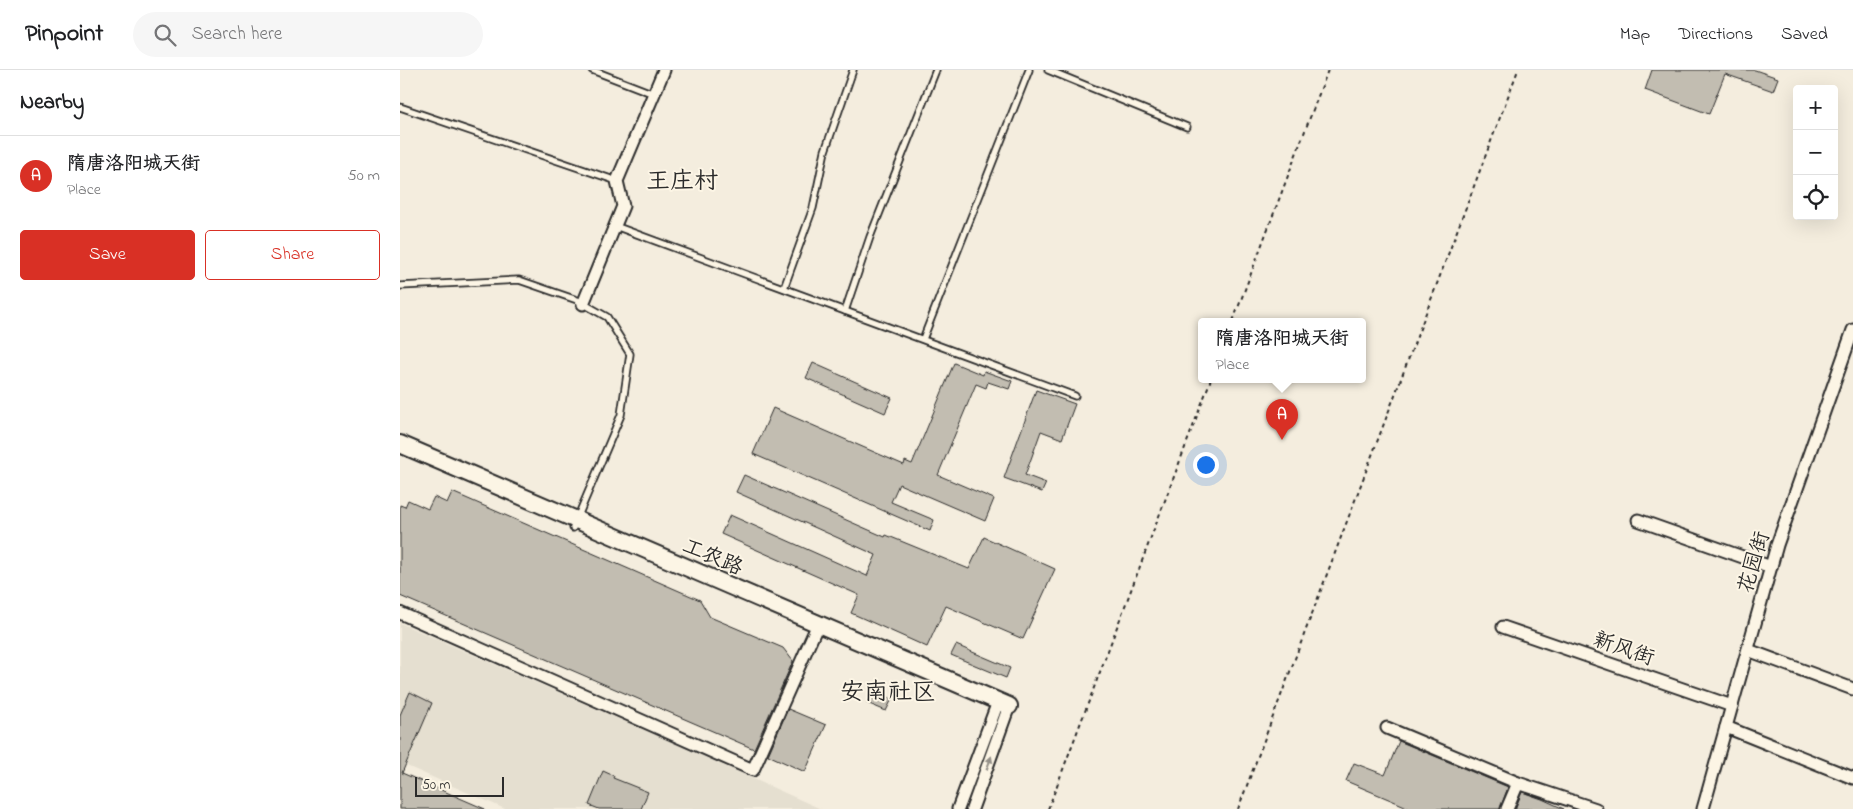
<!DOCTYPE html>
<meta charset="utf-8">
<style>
body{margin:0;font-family:"Indie Flower","LXGW WenKai TC",sans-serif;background:#f6f6f6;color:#202124}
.controls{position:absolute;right:15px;top:15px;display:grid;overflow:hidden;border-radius:5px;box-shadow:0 5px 20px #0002}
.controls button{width:45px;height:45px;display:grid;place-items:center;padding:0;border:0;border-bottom:1px solid #e0e0e0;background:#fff;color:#202124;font:25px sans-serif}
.scale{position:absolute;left:15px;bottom:12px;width:89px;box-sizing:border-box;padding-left:5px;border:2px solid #2b2b2b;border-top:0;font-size:14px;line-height:18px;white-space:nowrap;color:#2b2b2b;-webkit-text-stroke:4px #fcf5e5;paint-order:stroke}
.you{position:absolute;left:805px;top:394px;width:18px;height:18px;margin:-12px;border:4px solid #fff;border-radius:50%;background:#1a73e8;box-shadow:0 0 0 8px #1a73e833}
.badge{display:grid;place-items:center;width:32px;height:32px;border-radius:50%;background:#d93025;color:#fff;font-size:16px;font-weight:700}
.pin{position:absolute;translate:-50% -41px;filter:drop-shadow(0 1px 2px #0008)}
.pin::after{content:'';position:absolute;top:26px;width:18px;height:15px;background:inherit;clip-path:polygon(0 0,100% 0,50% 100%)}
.popup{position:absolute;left:798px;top:248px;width:168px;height:65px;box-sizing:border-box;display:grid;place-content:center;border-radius:5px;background:#fff;filter:drop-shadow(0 1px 4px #0005);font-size:16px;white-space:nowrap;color:#757577}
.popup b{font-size:19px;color:#202124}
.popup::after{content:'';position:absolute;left:50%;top:100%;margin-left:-10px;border:10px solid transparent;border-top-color:#fff}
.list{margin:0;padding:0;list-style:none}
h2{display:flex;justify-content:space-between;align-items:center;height:65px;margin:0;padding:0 20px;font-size:21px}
h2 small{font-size:16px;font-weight:400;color:#757577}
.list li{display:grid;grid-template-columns:32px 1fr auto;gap:15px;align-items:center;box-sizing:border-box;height:80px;padding:0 20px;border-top:1px solid #e0e0e0}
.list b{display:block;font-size:19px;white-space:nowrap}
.list p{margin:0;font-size:16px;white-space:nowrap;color:#757577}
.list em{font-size:16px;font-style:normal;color:#757577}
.actions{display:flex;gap:10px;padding:15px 20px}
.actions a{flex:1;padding:11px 0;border:1px solid #d93025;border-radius:5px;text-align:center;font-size:18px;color:#d93025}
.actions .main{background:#d93025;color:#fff}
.icon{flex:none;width:28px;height:28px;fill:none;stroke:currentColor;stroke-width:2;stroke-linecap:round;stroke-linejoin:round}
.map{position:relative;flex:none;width:1453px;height:739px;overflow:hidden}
header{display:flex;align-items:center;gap:30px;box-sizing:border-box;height:70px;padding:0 25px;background:#fff;border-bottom:1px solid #e0e0e0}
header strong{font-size:24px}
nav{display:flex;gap:28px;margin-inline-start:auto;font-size:18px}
.search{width:350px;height:45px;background:#f6f6f6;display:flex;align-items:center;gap:12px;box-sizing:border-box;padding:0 18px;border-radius:28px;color:#757577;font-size:19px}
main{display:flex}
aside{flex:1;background:#fff}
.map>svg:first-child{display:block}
.built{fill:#e5dfd0}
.building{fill:#c2bdb1;stroke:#2b2b2b}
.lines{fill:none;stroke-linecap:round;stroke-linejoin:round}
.lane-casing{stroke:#2b2b2b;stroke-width:9}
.street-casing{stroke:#2b2b2b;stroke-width:15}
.secondary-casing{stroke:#2b2b2b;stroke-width:20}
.path{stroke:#2b2b2b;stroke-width:2;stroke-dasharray:4 4;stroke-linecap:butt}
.lane{stroke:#fcf5e5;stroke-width:5.5}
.street{stroke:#fcf5e5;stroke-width:11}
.secondary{stroke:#fcf5e5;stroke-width:16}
.oneway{fill:#949088}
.labels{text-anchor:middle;stroke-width:4;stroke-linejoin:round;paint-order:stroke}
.street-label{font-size:21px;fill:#2b2b2b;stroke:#fcf5e5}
.quarter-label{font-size:24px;fill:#2b2b2b;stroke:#fcf5e5}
</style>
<header>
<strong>Pinpoint</strong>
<div class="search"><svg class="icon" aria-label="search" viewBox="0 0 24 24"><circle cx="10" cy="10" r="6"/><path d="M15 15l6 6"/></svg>Search here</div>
<nav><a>Map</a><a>Directions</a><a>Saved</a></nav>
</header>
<main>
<aside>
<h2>Nearby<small></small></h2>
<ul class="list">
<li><span class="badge">A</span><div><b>隋唐洛阳城天街</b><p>Place</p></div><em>50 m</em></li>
</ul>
<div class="actions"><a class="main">Save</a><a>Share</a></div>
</aside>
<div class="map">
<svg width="1453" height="739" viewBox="0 0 1453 739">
<rect width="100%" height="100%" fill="#f4edde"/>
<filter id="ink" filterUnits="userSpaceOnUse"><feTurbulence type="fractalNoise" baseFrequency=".02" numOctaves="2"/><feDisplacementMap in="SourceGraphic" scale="10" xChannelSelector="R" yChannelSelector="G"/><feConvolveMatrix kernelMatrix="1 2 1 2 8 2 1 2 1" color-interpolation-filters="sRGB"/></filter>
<g filter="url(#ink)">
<path class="built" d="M 0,553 L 249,662 L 421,739 L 105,739 L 0,693 Z"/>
<g class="building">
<path d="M 1252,0 L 1355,0 L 1378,8 L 1373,21 L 1325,4 L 1309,44 L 1245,20 Z"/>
<path d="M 413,293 L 492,328 L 485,343 L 406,308 Z"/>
<path d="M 554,293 L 583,305 L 584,301 L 612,311 L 609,319 L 588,312 L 586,318 L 576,314 L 538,405 L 594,429 L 585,451 L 499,414 L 491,432 L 534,450 L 530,461 L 353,384 L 373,338 L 504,395 L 505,391 L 512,394 Z"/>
<path d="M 636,320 L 675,334 L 662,369 L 641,361 L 631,389 L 625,405 L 646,413 L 642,422 L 604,408 Z"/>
<path d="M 344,405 L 485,467 L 486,465 L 569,499 L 584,467 L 655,499 L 623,569 L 546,536 L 527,577 L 451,543 L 459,525 L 321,464 L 330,445 L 467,506 L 476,485 L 336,422 Z"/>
<path d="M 52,422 L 300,530 L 310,547 L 383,578 L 393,591 L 354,679 L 0,526 L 0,435 L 5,437 L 8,430 L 28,439 L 34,427 L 47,433 Z"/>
<path d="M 556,575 L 610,598 L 606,608 L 551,585 Z"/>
<path d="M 472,621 L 492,629 L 486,641 L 467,633 Z"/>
<path d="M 10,622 L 32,633 L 2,703 L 85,739 L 0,739 L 0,645 Z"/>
<path d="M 388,639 L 426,655 L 405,702 L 368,685 Z"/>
<path d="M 999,671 L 1108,717 L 1100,739 L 1012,739 L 946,711 L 954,693 L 985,705 Z"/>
<path d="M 203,701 L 214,706 L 213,708 L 248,722 L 241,739 L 199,739 L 189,735 Z"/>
<path d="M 1122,722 L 1142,729 L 1164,739 L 1115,739 Z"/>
</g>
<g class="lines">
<defs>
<g id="lane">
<path d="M 192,0 L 254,24"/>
<path d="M 648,0 L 787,57"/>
<path d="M 0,37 L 217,111"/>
<path d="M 215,156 L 675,326"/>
<path d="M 0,216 L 119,210 L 177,230 L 207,247 L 230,284 L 221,345 L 173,458"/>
<path d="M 384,218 L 413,138 L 425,81 L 453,0"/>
<path d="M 445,241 L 470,167 L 536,0"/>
<path d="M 523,269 L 629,0"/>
</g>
<g id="street">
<path d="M 183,234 L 223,136 L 217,111 L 264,0"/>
<path d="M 1238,450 L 1371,497"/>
<path d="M 0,543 L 353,700 L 418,554"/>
<path d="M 1103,557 L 1332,636"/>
<path d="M 1348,580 L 1453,619"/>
<path d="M 1326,657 L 1453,708"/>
<path d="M 987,658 L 1118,713 L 1196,739"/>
<path d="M 558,739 L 598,632"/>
<path d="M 572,739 L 609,636"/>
<path d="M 1107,739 L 1118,713"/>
<path d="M 1303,739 L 1377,475 L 1453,260"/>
</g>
<path id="secondary" d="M 0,374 L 609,636"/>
</defs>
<use href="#lane" class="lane-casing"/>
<use href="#street" class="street-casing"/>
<use href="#secondary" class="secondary-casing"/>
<g class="path">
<path d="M 833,251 L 928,0"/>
<path d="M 648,739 L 811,309"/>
<path d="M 838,739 L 1118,0"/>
</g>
<use href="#lane" class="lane"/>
<use href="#street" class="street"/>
<use href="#secondary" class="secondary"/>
</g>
<defs><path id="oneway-solid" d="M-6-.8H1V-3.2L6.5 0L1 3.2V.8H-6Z" transform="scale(1.25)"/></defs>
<use class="oneway" href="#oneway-solid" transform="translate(589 693) rotate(-70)"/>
</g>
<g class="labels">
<g class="street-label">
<text transform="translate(313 486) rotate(23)" y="7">工农路</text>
<text transform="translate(1353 492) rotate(-73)" y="7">花园街</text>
<text transform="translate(1224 578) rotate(19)" y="7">新风街</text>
</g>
<g class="quarter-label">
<text x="282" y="118">王庄村</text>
<text x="488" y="629">安南社区</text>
</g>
</g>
</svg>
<div class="controls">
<button>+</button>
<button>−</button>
<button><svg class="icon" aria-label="locate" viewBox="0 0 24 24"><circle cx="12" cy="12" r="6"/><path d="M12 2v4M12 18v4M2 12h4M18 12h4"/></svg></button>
</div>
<div class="scale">50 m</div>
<div class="you"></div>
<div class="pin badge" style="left:882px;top:370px">A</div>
<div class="popup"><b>隋唐洛阳城天街</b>Place</div>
</div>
</main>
